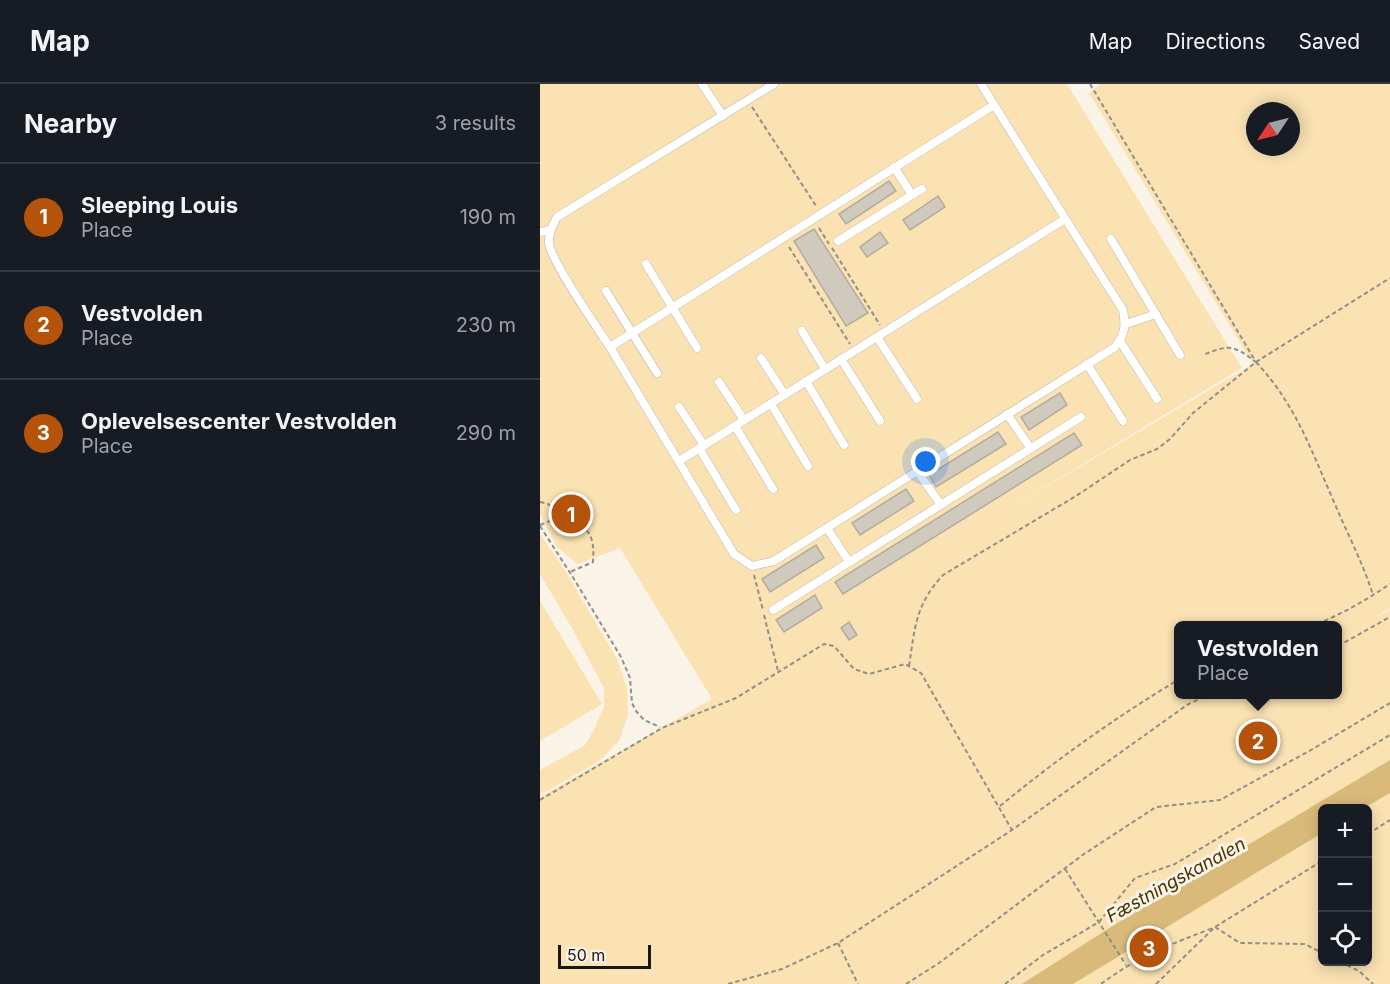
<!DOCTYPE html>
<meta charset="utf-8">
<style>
body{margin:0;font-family:Inter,sans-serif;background:#20242c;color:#f1f3f6}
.controls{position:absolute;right:18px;bottom:18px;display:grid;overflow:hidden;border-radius:9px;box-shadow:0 3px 15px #0003}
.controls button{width:54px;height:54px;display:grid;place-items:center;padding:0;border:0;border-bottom:2px solid #363941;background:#171b24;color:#f1f3f6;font:30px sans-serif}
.compass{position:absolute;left:706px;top:18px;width:54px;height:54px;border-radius:50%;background:#171b24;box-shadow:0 3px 15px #0003;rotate:235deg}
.scale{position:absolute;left:18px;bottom:15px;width:93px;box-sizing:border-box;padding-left:6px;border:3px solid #1a1814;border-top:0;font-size:16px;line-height:21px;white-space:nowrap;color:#1a1814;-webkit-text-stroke:4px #faf4e8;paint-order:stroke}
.you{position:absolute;left:386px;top:378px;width:21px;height:21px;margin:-15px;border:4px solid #fff;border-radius:50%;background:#1a73e8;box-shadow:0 0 0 9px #1a73e833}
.badge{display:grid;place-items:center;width:39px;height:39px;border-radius:50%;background:#b45309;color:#fff;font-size:20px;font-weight:700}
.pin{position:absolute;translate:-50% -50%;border:3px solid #fff;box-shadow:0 2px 6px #0006}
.popup{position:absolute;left:634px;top:537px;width:168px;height:78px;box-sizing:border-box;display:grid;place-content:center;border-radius:9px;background:#171b24;filter:drop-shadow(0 2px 4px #0005);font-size:20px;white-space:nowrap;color:#9ea1a6}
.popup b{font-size:22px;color:#f1f3f6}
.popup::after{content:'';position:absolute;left:50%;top:100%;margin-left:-12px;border:12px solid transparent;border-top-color:#171b24}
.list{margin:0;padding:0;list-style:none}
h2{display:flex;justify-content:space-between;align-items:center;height:78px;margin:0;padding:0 24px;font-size:26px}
h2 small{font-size:20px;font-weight:400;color:#9ea1a6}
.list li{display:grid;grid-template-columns:39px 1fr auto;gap:18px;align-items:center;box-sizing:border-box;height:108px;padding:0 24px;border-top:2px solid #363941}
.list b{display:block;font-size:22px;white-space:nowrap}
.list p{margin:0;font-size:20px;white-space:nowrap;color:#9ea1a6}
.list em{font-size:20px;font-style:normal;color:#9ea1a6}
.icon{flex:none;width:33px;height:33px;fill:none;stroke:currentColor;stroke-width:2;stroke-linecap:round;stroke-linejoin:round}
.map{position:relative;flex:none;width:850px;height:900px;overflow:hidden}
header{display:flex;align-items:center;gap:36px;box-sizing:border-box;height:84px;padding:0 30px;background:#171b24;border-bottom:2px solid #363941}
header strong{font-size:28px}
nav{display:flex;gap:33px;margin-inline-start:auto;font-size:21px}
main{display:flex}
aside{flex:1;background:#171b24}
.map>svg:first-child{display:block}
.green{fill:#fae2b3;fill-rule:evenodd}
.water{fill:#daba7b}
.building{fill:#cfc9be;stroke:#b2ada1;stroke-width:1.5}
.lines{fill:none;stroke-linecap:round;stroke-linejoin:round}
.service-casing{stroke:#beb8ad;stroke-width:9}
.path{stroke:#938f87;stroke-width:2;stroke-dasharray:4.5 3;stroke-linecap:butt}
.service{stroke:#fff;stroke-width:8}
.labels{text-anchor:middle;stroke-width:6;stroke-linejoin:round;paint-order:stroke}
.water-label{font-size:18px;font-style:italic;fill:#493400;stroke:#faf4e8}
</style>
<header>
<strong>Map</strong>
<nav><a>Map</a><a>Directions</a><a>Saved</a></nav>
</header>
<main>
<aside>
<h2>Nearby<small>3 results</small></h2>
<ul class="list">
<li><span class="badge">1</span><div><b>Sleeping Louis</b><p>Place</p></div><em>190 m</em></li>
<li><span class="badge">2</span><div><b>Vestvolden</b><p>Place</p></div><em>230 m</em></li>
<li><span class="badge">3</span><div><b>Oplevelsescenter Vestvolden</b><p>Place</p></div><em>290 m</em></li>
</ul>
</aside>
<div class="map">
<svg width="850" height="900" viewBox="0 0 850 900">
<rect width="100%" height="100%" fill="#faf4e8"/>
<g class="green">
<path d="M 0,0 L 527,0 L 702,284 L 467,426 L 713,280 L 549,9 L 561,0 L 850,0 L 850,524 L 832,535 L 850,526 L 850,900 L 0,900 L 0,713 L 172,615 L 80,464 L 38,480 L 17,463 L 0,431 ZM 715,27 L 751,27 L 751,63 L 715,63 ZM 638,542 L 798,542 L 798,610 L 638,610 ZM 782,724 L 828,724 L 828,878 L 782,878 Z"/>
<path d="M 0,450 L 26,488 L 77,575 L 87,604 L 88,631 L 79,657 L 59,677 L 0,711 L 0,686 L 45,661 L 54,646 L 64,622 L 64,604 L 33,546 L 0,490 Z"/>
<path d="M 0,517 L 62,620 L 0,657 Z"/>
</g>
<path class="water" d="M 850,676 L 850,709 L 824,724 L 782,724 L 782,749 L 533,900 L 482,900 L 574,841 Z"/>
<g class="building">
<path d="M 349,97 L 356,107 L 306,140 L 299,130 Z"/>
<path d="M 398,112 L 405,123 L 370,146 L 363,136 Z"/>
<path d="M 274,145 L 328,229 L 306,242 L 254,157 Z"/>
<path d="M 340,148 L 348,159 L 327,173 L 320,163 Z"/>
<path d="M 520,309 L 527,321 L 489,346 L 481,333 Z"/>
<path d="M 458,348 L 466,360 L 396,403 L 389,391 Z"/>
<path d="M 534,349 L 542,361 L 303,510 L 295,498 Z"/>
<path d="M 366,405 L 374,417 L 320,451 L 312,439 Z"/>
<path d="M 276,461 L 284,474 L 230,508 L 222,495 Z"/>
<path d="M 275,511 L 282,524 L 244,548 L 236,536 Z"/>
<path d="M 309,538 L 317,551 L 309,556 L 301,544 Z"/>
</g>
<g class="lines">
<defs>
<g id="service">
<path d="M 162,0 L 183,32"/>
<path d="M 441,0 C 488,75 535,151 583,226 C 586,242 585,250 575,263 L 234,477 L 212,482 L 194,470 L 70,263 L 454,21"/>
<path d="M 372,111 L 382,105"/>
<path d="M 0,148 L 10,146"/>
<path d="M 571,155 L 640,271"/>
<path d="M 298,157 L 372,111 L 354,83"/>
<path d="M 106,180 L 157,264"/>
<path d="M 66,207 L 117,289"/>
<path d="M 586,240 L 616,230"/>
<path d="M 262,247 L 285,285"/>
<path d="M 337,253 L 377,315"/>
<path d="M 580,257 L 617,315"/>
<path d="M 70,263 C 58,245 10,176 9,159 C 8,149 13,141 17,133 L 234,0"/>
<path d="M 221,274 L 245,311"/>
<path d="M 301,275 L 340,337"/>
<path d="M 547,280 L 583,337"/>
<path d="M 266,297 L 304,361"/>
<path d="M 179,298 L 204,336"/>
<path d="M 231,320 L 268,382"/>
<path d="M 139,323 L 164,361"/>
<path d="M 467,330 L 491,365"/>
<path d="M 195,342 L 233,405"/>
<path d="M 159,364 L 196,426"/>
<path d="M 139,377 L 525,135"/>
<path d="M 377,387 L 401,421"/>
<path d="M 287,444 L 309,478"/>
<path d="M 233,526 L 541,333"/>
</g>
</defs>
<use href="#service" class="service-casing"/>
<g class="path">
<path d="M 550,0 L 716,278 C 693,261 690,260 663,271"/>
<path d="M 212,23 L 276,122"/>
<path d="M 279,144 L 289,160"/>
<path d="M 249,163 L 310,260"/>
<path d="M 292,164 L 340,241"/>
<path d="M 716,278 C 756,321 771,366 794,418 C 807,449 823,479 833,511"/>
<path d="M 0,418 L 8,420 L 22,432"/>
<path d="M 0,441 L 22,432 C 48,443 55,448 53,478 L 30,488"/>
<path d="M 0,442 L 34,495 L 81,573 L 90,594 L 92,619 L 96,627 L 104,636 L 120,643"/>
<path d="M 214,491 L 223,526"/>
<path d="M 224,531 L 238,587"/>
<path d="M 770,542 C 798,533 826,516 850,500"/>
<path d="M 798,562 L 850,533"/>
<path d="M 369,582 C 375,544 375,521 403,491 L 536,412 L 590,376 L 617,365 L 630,355 L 653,329 L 716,278 L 850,194"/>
<path d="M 0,716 L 122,644 L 196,614 L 284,560 L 294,562 L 314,585 L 329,590 L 365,580 L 381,589 L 472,746"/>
<path d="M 460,722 C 516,676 576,633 638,596"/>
<path d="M 828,750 L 850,736"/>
<path d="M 525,785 L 586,881"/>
<path d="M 675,843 L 700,859 L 765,860 L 782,869"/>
<path d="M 298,859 L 318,900"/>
<path d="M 800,878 L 819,887 L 833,900"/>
<path d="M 188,900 L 242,885 L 298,859 L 472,746 L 647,621 L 669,610"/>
<path d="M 366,900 L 399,879 L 544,770 L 616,723 L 680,716 L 771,666 L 850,619"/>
<path d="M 465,900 L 503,871 L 559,838 L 595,794 L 635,780 L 850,651"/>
<path d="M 561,900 C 597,873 631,860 673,844"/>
<path d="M 616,900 L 675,843 L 782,777"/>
</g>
<use href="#service" class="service"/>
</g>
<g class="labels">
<g class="water-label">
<text transform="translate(636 796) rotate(-29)" y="6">Fæstningskanalen</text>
</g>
</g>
</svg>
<div class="controls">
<button>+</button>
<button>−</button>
<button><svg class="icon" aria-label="locate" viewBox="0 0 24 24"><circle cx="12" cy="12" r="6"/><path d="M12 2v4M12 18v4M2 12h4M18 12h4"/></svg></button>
</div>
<svg class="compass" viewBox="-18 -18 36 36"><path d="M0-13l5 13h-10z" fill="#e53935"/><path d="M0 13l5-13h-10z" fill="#9ea1a6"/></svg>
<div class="scale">50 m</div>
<div class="you"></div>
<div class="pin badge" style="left:31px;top:430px">1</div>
<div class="pin badge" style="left:718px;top:657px">2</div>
<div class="popup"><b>Vestvolden</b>Place</div>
<div class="pin badge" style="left:609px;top:864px">3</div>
</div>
</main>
